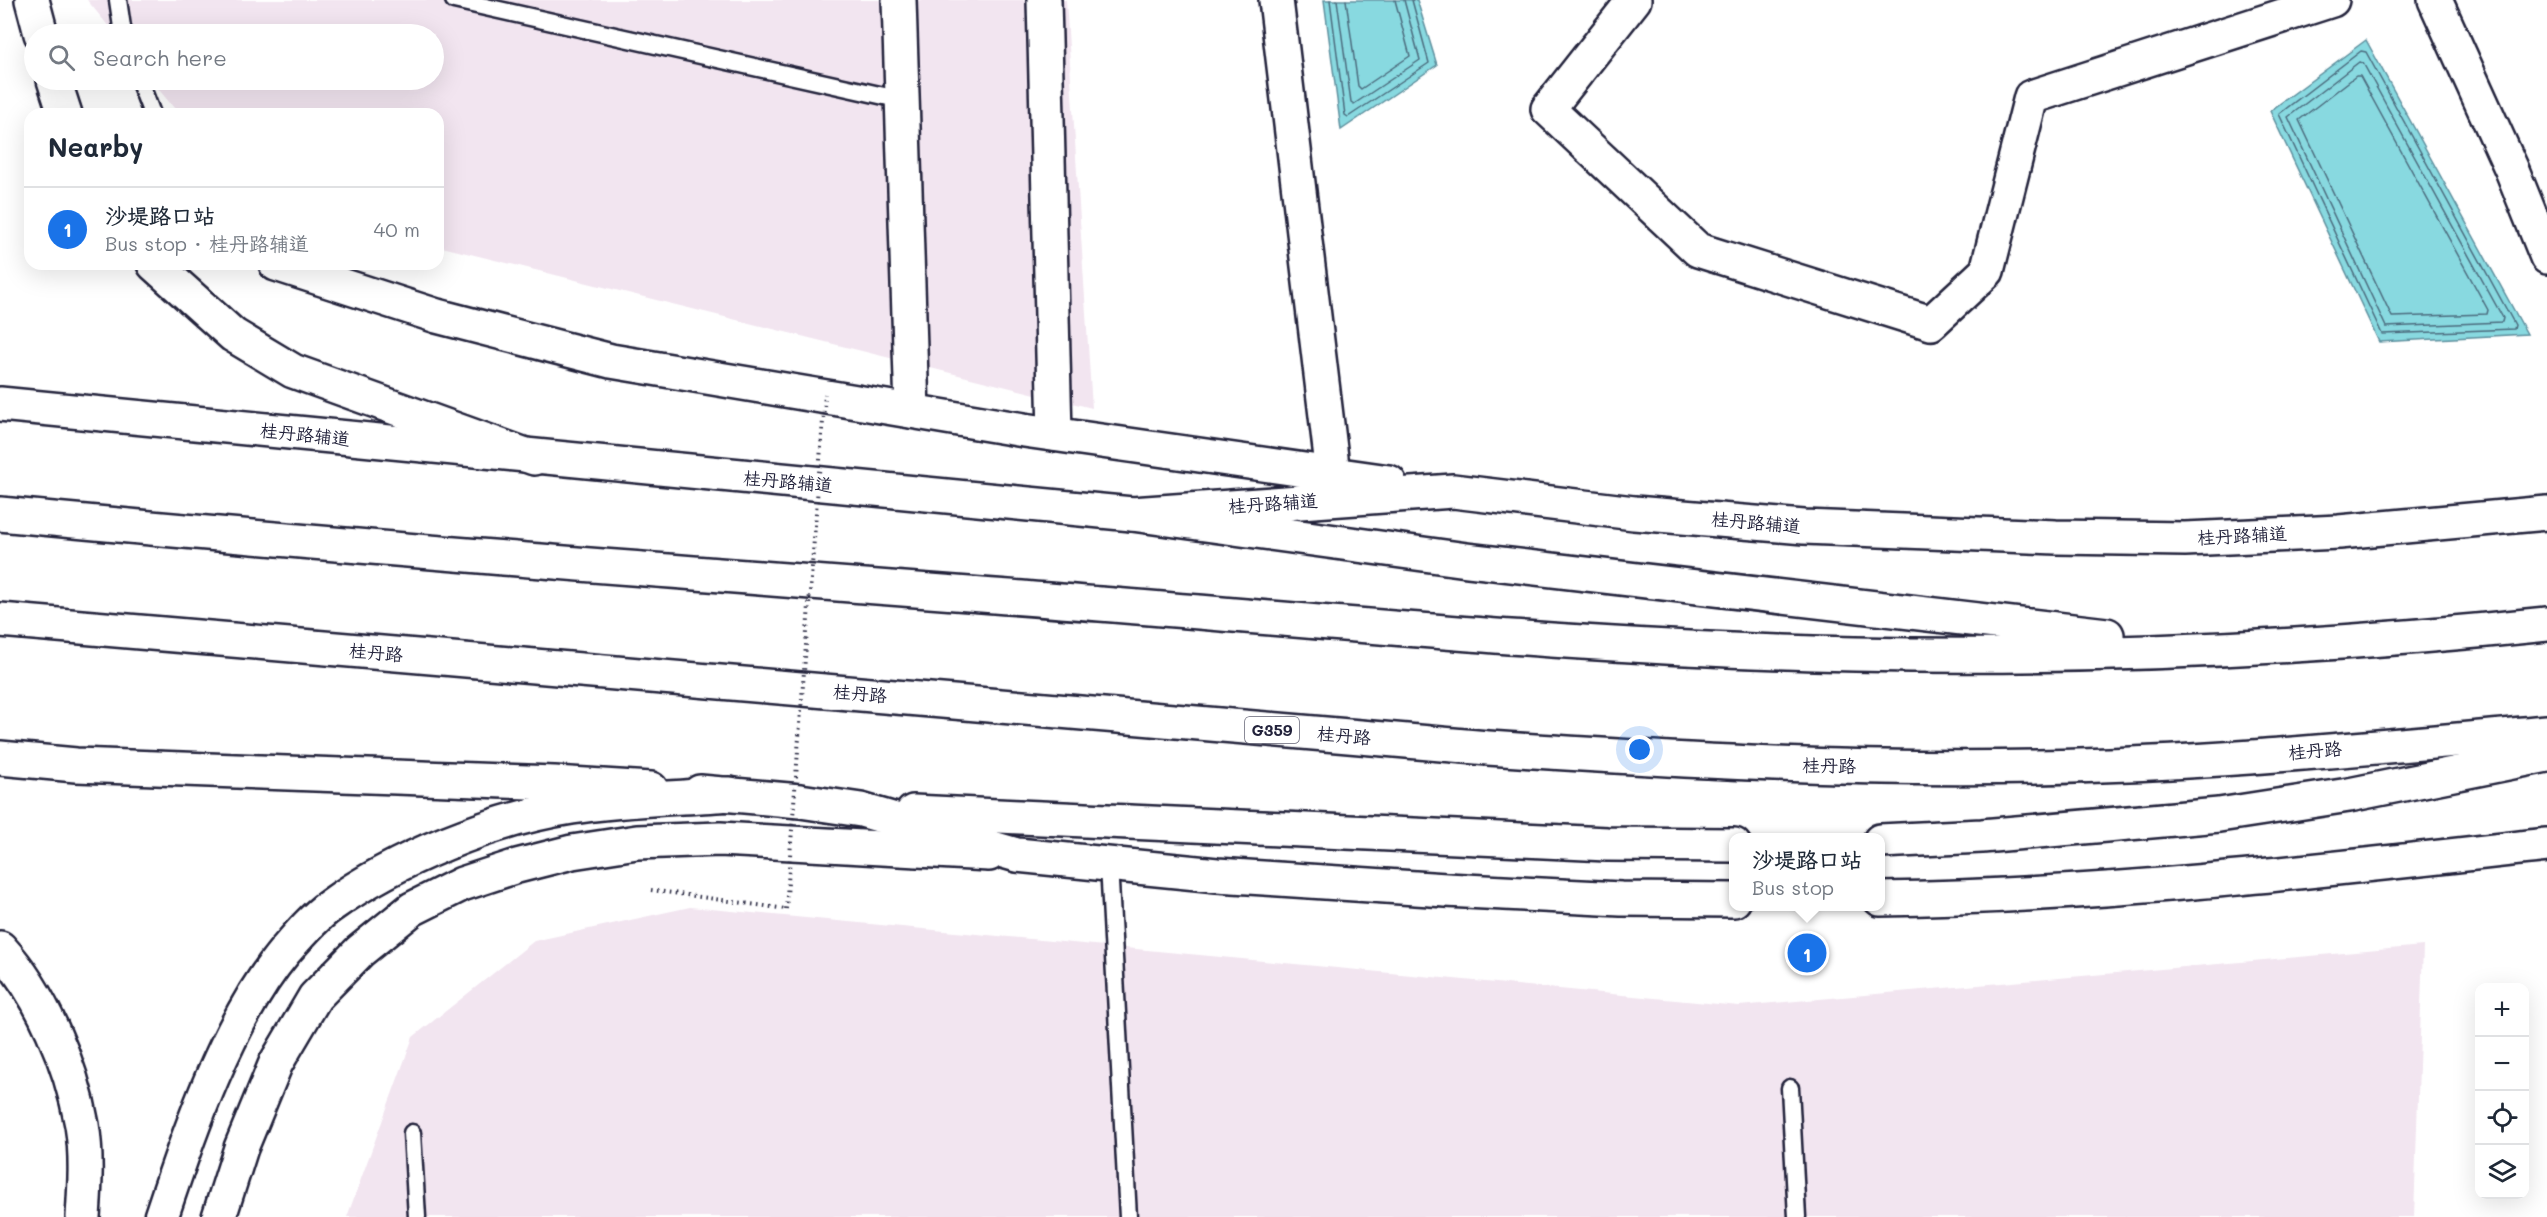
<!DOCTYPE html>
<meta charset="utf-8">
<style>
body{margin:0;font-family:Mali,"LXGW WenKai TC",sans-serif;background:#f6f6f7;color:#1f2937}
.controls{position:absolute;right:18px;bottom:18px;display:grid;overflow:hidden;border-radius:12px;box-shadow:0 6px 24px #0002}
.controls button{width:54px;height:54px;display:grid;place-items:center;padding:0;border:0;border-bottom:2px solid #e0e1e3;background:#fff;color:#1f2937;font:30px sans-serif}
.you{position:absolute;left:1640px;top:750px;width:21px;height:21px;margin:-15px;border:4px solid #fff;border-radius:50%;background:#1a73e8;box-shadow:0 0 0 9px #1a73e833}
.badge{display:grid;place-items:center;width:39px;height:39px;border-radius:50%;background:#1a73e8;color:#fff;font-size:20px;font-weight:700}
.pin{position:absolute;translate:-50% -50%;border:3px solid #fff;box-shadow:0 2px 6px #0006}
.popup{position:absolute;left:1729px;top:833px;width:156px;height:78px;box-sizing:border-box;display:grid;place-content:center;border-radius:12px;background:#fff;filter:drop-shadow(0 2px 4px #0005);font-size:20px;white-space:nowrap;color:#747a83}
.popup b{font-size:22px;color:#1f2937}
.popup::after{content:'';position:absolute;left:50%;top:100%;margin-left:-12px;border:12px solid transparent;border-top-color:#fff}
.list{margin:0;padding:0;list-style:none}
h2{display:flex;justify-content:space-between;align-items:center;height:78px;margin:0;padding:0 24px;font-size:26px}
h2 small{font-size:20px;font-weight:400;color:#747a83}
.list li{display:grid;grid-template-columns:39px 1fr auto;gap:18px;align-items:center;box-sizing:border-box;height:84px;padding:0 24px;border-top:2px solid #e0e1e3}
.list b{display:block;font-size:22px;white-space:nowrap}
.list p{margin:0;font-size:20px;white-space:nowrap;color:#747a83}
.list em{font-size:20px;font-style:normal;color:#747a83}
.icon{flex:none;width:33px;height:33px;fill:none;stroke:currentColor;stroke-width:2;stroke-linecap:round;stroke-linejoin:round}
.map{position:relative;flex:none;width:2547px;height:1217px;overflow:hidden}
.search{position:absolute;background:#fff;box-shadow:0 6px 24px #0002;left:24px;top:24px;width:420px;height:66px;display:flex;align-items:center;gap:15px;box-sizing:border-box;padding:0 21px;border-radius:33px;color:#747a83;font-size:22px}
.panel{position:absolute;background:#fff;box-shadow:0 6px 24px #0002;left:24px;top:108px;width:420px;height:162px;border-radius:18px}
.map>svg:first-child{display:block}
.built{fill:#f2e5f0}
.water{fill:#88d9e0;stroke:#5f909e;stroke-width:1.5}
.lines{fill:none;stroke-linecap:round;stroke-linejoin:round}
.shore{stroke:#4b6b7d;stroke-width:1.5}
.service-casing{stroke:#22223b;stroke-width:21}
.minor-casing{stroke:#22223b;stroke-width:38}
.tertiary-casing{stroke:#22223b;stroke-width:38}
.secondary-casing{stroke:#22223b;stroke-width:38}
.primary-casing{stroke:#22223b;stroke-width:38}
.trunk-casing{stroke:#22223b;stroke-width:38}
.path{stroke:#22223b;stroke-width:4;stroke-dasharray:1.5 4.5;stroke-linecap:butt}
.service{stroke:#fff;stroke-width:16}
.minor{stroke:#fff;stroke-width:33}
.tertiary{stroke:#fff;stroke-width:33}
.secondary{stroke:#fff;stroke-width:33}
.primary{stroke:#fff;stroke-width:33}
.trunk{stroke:#fff;stroke-width:33}
.path-bridge{stroke:#22223b;stroke-width:4;stroke-dasharray:1.5 4.5;stroke-linecap:butt}
.labels{text-anchor:middle;stroke-width:6;stroke-linejoin:round;paint-order:stroke}
.shield{fill:#fff;stroke:#646476;stroke-width:1.5}
.shield-label{font-size:16px;font-weight:bold;fill:#22223b}
.street-label{font-size:18px;fill:#22223b;stroke:#fff}
</style>
<div class="map">
<svg width="2547" height="1217" viewBox="0 0 2547 1217">
<rect width="100%" height="100%" fill="#fff"/>
<filter id="ink" filterUnits="userSpaceOnUse"><feTurbulence type="fractalNoise" baseFrequency=".0167" numOctaves="2"/><feDisplacementMap in="SourceGraphic" scale="12" xChannelSelector="R" yChannelSelector="G"/><feConvolveMatrix kernelMatrix="1 2 1 2 8 2 1 2 1" color-interpolation-filters="sRGB"/></filter>
<g filter="url(#ink)">
<g class="built">
<path d="M 87,0 L 1066,0 L 1092,408 L 438,246 L 438,114 L 179,114 L 151,80 L 434,80 L 434,34 L 115,34 Z"/>
<path d="M 690,907 L 1739,1006 L 2423,946 L 2414,1217 L 347,1217 L 413,1037 L 534,941 Z"/>
</g>
<g class="water">
<path d="M 1324,0 L 1417,0 L 1437,65 L 1341,130 Z"/>
<path d="M 2366,40 L 2527,334 L 2379,342 L 2270,111 Z"/>
</g>
<g class="lines">
<g class="shore">
<path d="M 1330,0 L 1345,115 L 1348,117 L 1429,63 L 1412,0"/>
<path d="M 1337,0 L 1351,102 L 1354,104 L 1420,60 L 1404,0"/>
<path d="M 1346,0 L 1358,86 L 1361,89 L 1410,56 L 1395,0"/>
<path d="M 2361,51 L 2366,52 L 2515,325 L 2514,329 L 2382,334 L 2279,114 Z"/>
<path d="M 2359,62 L 2363,63 L 2503,318 L 2502,322 L 2386,327 L 2288,117 Z"/>
<path d="M 2356,76 L 2360,76 L 2488,310 L 2487,314 L 2392,317 L 2299,120 Z"/>
</g>
<defs>
<g id="service">
<path d="M 118,0 L 123,34"/>
<path d="M 454,0 L 902,100"/>
<path d="M 139,80 L 152,114"/>
<path d="M 1109,864 L 1128,1217"/>
<path d="M 1790,1088 L 1797,1217"/>
<path d="M 412,1133 L 417,1217"/>
</g>
<g id="minor">
<path d="M 899,0 L 912,411"/>
<path d="M 1044,0 L 1055,434"/>
<path d="M 1276,0 L 1333,474"/>
<path d="M 1634,0 L 1548,109 L 1698,250 L 1931,323 L 1987,271 L 2031,97 L 2332,0"/>
<path d="M 2435,0 L 2512,170 L 2547,257"/>
</g>
<path id="tertiary" d="M 219,1217 L 241,1148 L 276,1063 L 315,997 L 360,951 L 412,909 L 462,884 L 517,866 L 572,852 L 637,842 L 720,839 L 989,854"/>
<g id="secondary">
<path d="M 276,264 L 437,316 L 611,361 L 1024,430 L 1389,482"/>
<path d="M 0,404 L 1132,514 L 1453,491 L 1634,513 L 1804,527 L 2056,537 L 2185,539 L 2339,532 L 2547,513"/>
<path d="M 0,758 L 76,765 L 554,783 L 651,789"/>
<path d="M 700,792 L 800,801 L 861,810 L 1017,855 L 1217,875 L 1446,890 L 1621,899 L 1734,900"/>
<path d="M 913,812 L 1607,844 L 1734,845"/>
<path d="M 1880,841 L 1982,836 L 2219,815 L 2349,795 L 2547,755"/>
<path d="M 1880,899 C 2104,896 2325,870 2547,845"/>
</g>
<g id="primary">
<path d="M 32,0 L 41,34"/>
<path d="M 54,80 L 65,114"/>
<path d="M 154,264 L 233,335 L 293,371 L 534,458"/>
</g>
<g id="trunk">
<path d="M 0,514 C 366,549 733,576 1100,604 C 1351,624 1603,649 1855,654 C 2085,659 2319,648 2547,624"/>
<path d="M 1132,514 L 1467,560 L 2107,635"/>
<path d="M 0,620 L 1488,748 C 1671,760 1853,771 2037,767 C 2207,764 2377,747 2547,732"/>
<path d="M 0,948 C 42,994 71,1064 82,1125 C 87,1155 85,1187 83,1217"/>
<path d="M 161,1217 C 189,1132 228,1019 285,951 C 298,936 314,917 330,906 C 395,859 493,819 572,807 C 624,799 678,798 730,794"/>
</g>
</defs>
<use href="#service" class="service-casing"/>
<use href="#minor" class="minor-casing"/>
<use href="#tertiary" class="tertiary-casing"/>
<use href="#secondary" class="secondary-casing"/>
<use href="#primary" class="primary-casing"/>
<use href="#trunk" class="trunk-casing"/>
<path class="path" d="M 651,890 L 786,909"/>
<use href="#service" class="service"/>
<use href="#minor" class="minor"/>
<use href="#tertiary" class="tertiary"/>
<use href="#secondary" class="secondary"/>
<use href="#primary" class="primary"/>
<use href="#trunk" class="trunk"/>
<path class="path-bridge" d="M 786,909 L 825,394"/>
</g>
</g>
<g class="labels">
<rect class="shield" x="1245" y="717" width="54" height="26" rx="4.5"/>
<g class="shield-label">
<text x="1272" y="736">G359</text>
</g>
<g class="street-label">
<text transform="translate(305 435) rotate(6)" y="6">桂丹路辅道</text>
<text transform="translate(788 482) rotate(5)" y="6">桂丹路辅道</text>
<text transform="translate(1273 504) rotate(-4)" y="6">桂丹路辅道</text>
<text transform="translate(1756 523) rotate(5)" y="6">桂丹路辅道</text>
<text transform="translate(2242 536) rotate(-3)" y="6">桂丹路辅道</text>
<text transform="translate(376 653) rotate(5)" y="6">桂丹路</text>
<text transform="translate(860 694) rotate(5)" y="6">桂丹路</text>
<text transform="translate(1344 736) rotate(5)" y="6">桂丹路</text>
<text transform="translate(2315 751) rotate(-5)" y="6">桂丹路</text>
<text transform="translate(1829 766) rotate(1)" y="6">桂丹路</text>
</g>
</g>
</svg>
<div class="controls">
<button>+</button>
<button>−</button>
<button><svg class="icon" aria-label="locate" viewBox="0 0 24 24"><circle cx="12" cy="12" r="6"/><path d="M12 2v4M12 18v4M2 12h4M18 12h4"/></svg></button>
<button><svg class="icon" aria-label="layers" viewBox="0 0 24 24"><path d="M12 4l9 5-9 5-9-5zM3 14l9 5 9-5"/></svg></button>
</div>
<div class="you"></div>
<div class="pin badge" style="left:1807px;top:953px">1</div>
<div class="popup"><b>沙堤路口站</b>Bus stop</div>
<div class="search"><svg class="icon" aria-label="search" viewBox="0 0 24 24"><circle cx="10" cy="10" r="6"/><path d="M15 15l6 6"/></svg>Search here</div>
<section class="panel">
<h2>Nearby<small></small></h2>
<ul class="list">
<li><span class="badge">1</span><div><b>沙堤路口站</b><p>Bus stop · 桂丹路辅道</p></div><em>40 m</em></li>
</ul>
</section>
</div>
